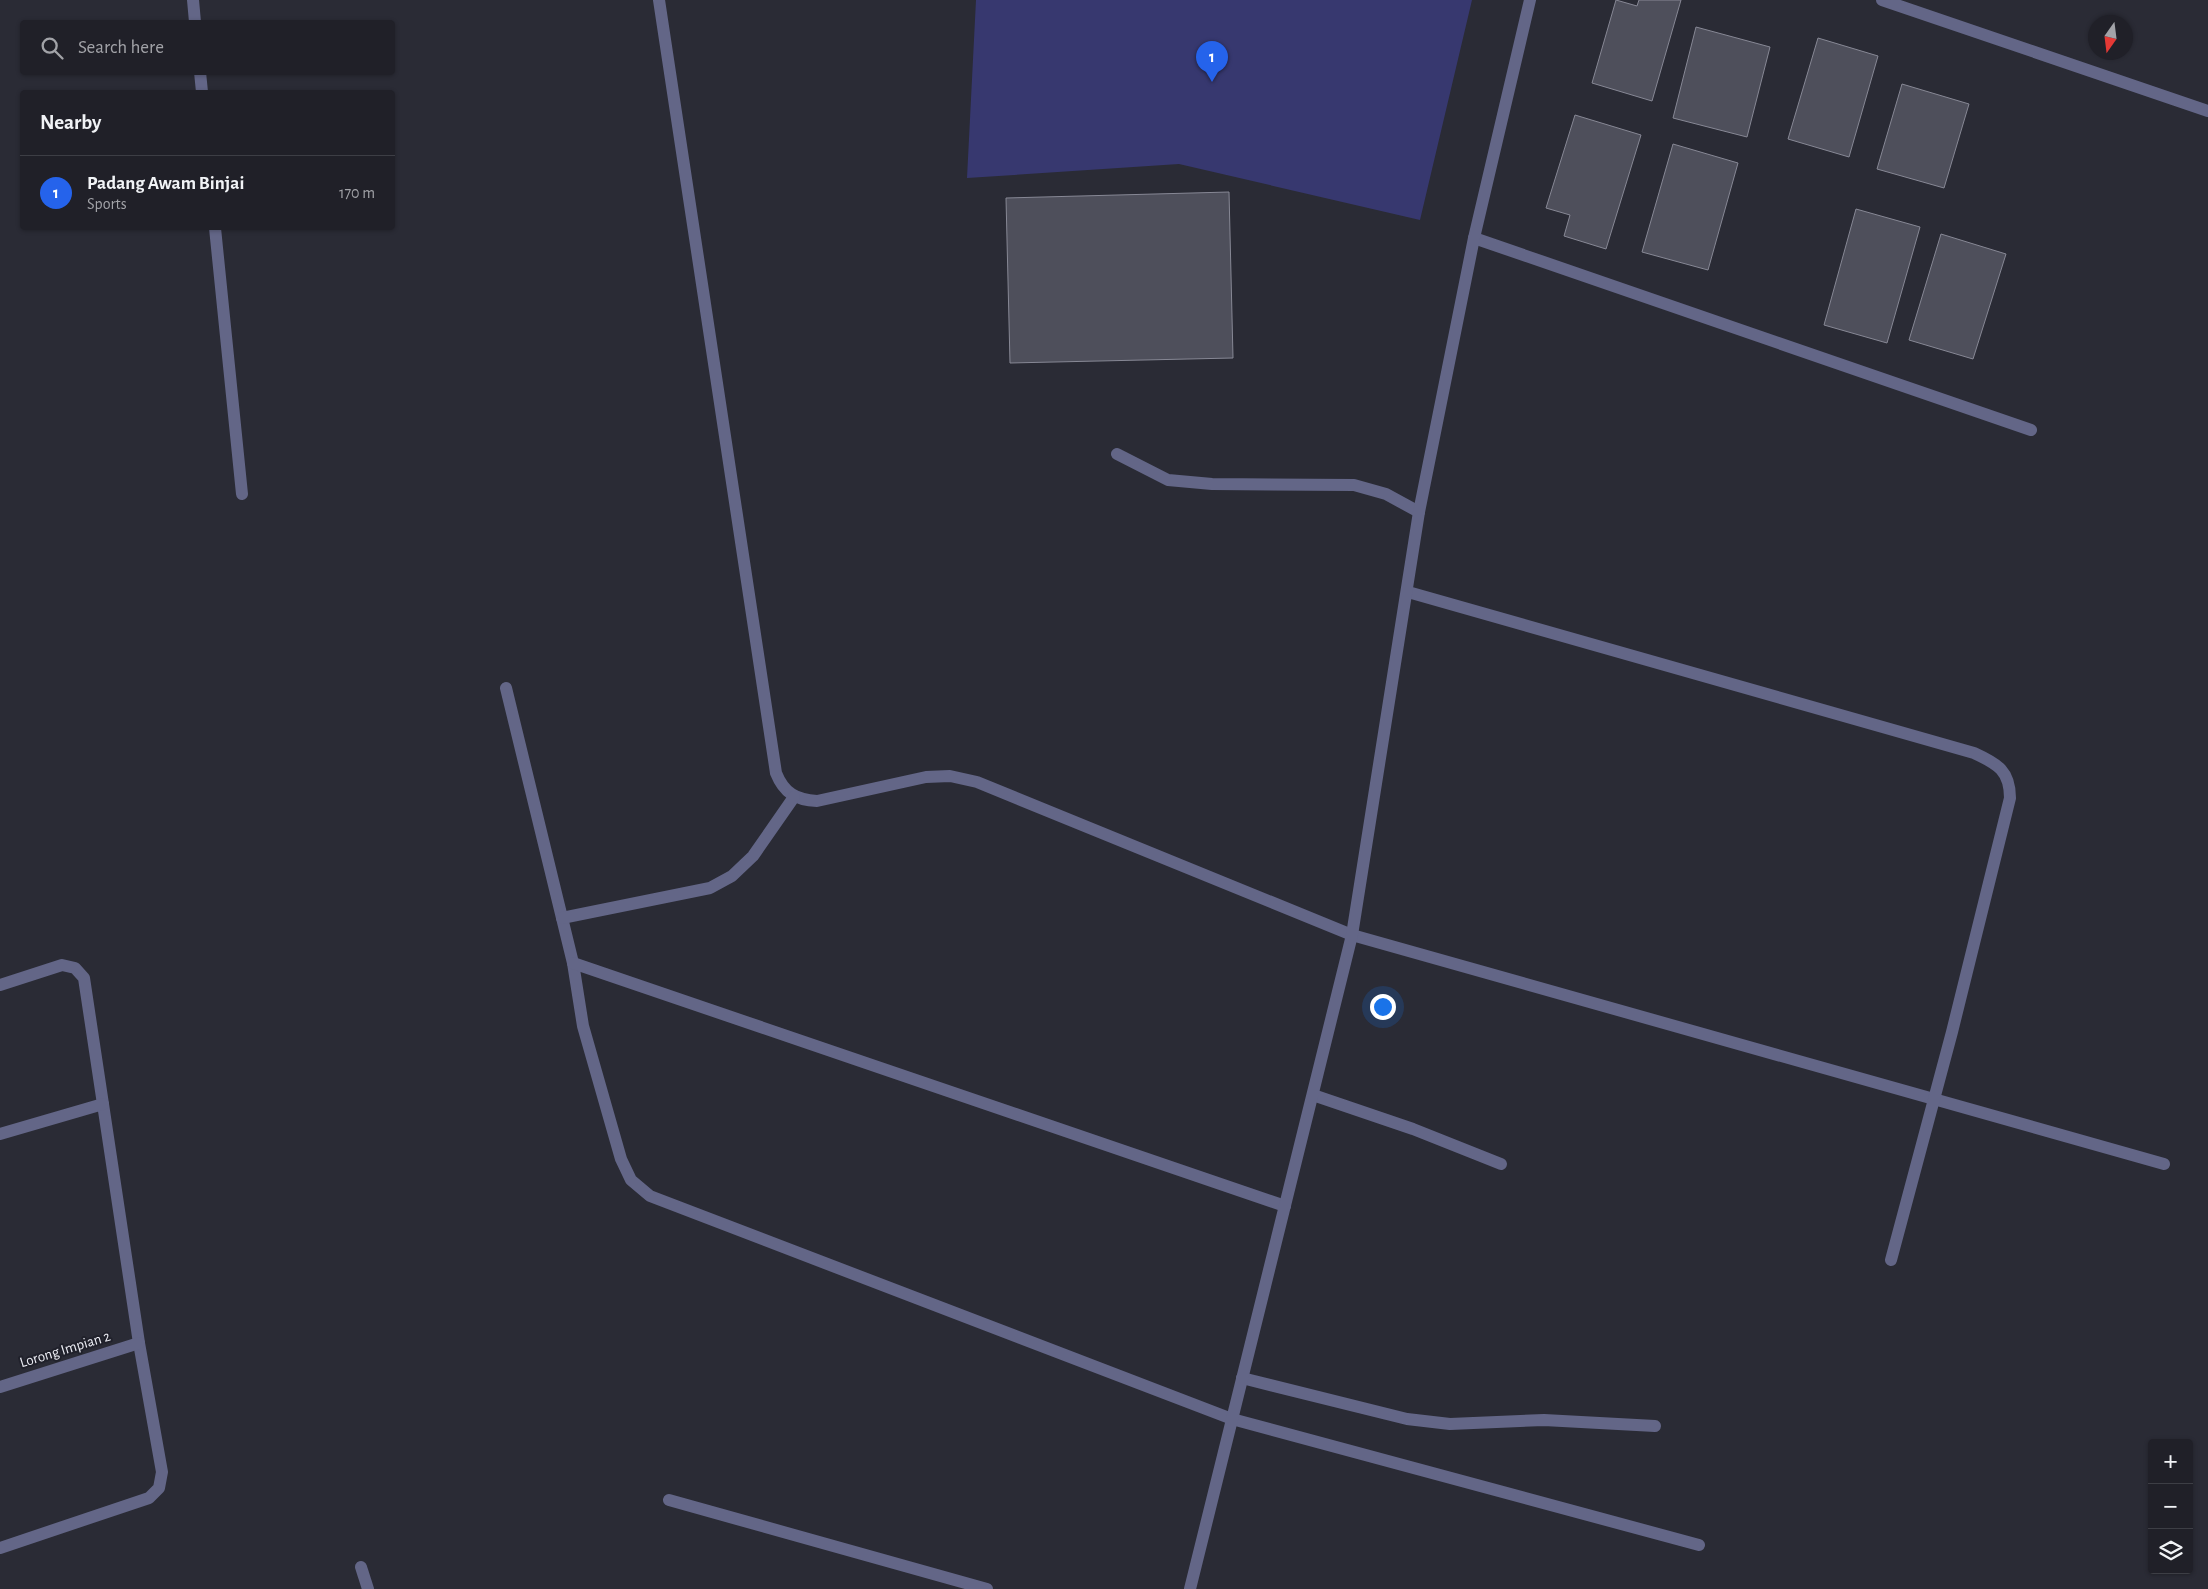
<!DOCTYPE html>
<meta charset="utf-8">
<style>
body{margin:0;font-family:"Alegreya Sans",sans-serif;background:#2d2d34;color:#f1f3f6}
.controls{position:absolute;right:15px;bottom:15px;display:grid;overflow:hidden;border-radius:5px;box-shadow:0 1px 4px #0004}
.controls button{width:45px;height:45px;display:grid;place-items:center;padding:0;border:0;border-bottom:1px solid #3d3e45;background:#202028;color:#f1f3f6;font:25px sans-serif}
.compass{position:absolute;left:2088px;top:15px;width:45px;height:45px;border-radius:50%;background:#202028;box-shadow:0 1px 4px #0004;rotate:194deg}
.you{position:absolute;left:1382px;top:1006px;width:18px;height:18px;margin:-12px;border:4px solid #fff;border-radius:50%;background:#1a73e8;box-shadow:0 0 0 8px #1a73e833}
.badge{display:grid;place-items:center;width:32px;height:32px;border-radius:50%;background:#2563eb;color:#fff;font-size:16px;font-weight:700}
.pin{position:absolute;translate:-50% -41px;filter:drop-shadow(0 1px 2px #0008)}
.pin::after{content:'';position:absolute;top:26px;width:18px;height:15px;background:inherit;clip-path:polygon(0 0,100% 0,50% 100%)}
.list{margin:0;padding:0;list-style:none}
h2{display:flex;justify-content:space-between;align-items:center;height:65px;margin:0;padding:0 20px;font-size:21px}
h2 small{font-size:16px;font-weight:400;color:#a2a3a8}
.list li{display:grid;grid-template-columns:32px 1fr auto;gap:15px;align-items:center;box-sizing:border-box;height:75px;padding:0 20px;border-top:1px solid #3d3e45}
.list b{display:block;font-size:19px;white-space:nowrap}
.list p{margin:0;font-size:16px;white-space:nowrap;color:#a2a3a8}
.list em{font-size:16px;font-style:normal;color:#a2a3a8}
.icon{flex:none;width:28px;height:28px;fill:none;stroke:currentColor;stroke-width:2;stroke-linecap:round;stroke-linejoin:round}
.map{position:relative;flex:none;width:2208px;height:1589px;overflow:hidden}
.search{position:absolute;background:#202028;box-shadow:0 1px 4px #0004;left:20px;top:20px;width:375px;height:55px;display:flex;align-items:center;gap:12px;box-sizing:border-box;padding:0 18px;border-radius:5px;color:#a2a3a8;font-size:19px}
.panel{position:absolute;background:#202028;box-shadow:0 1px 4px #0004;left:20px;top:90px;width:375px;height:140px;border-radius:5px}
.map>svg:first-child{display:block}
.green{fill:#37386f}
.building{fill:#4e4f5b;stroke:#878895}
.lines{fill:none;stroke-linecap:round;stroke-linejoin:round}
.minor{stroke:#636687;stroke-width:12}
.labels{text-anchor:middle;stroke-width:4;stroke-linejoin:round;paint-order:stroke}
.street-label{font-size:15px;fill:#eeeff6;stroke:#20212b}
</style>
<div class="map">
<svg width="2208" height="1589" viewBox="0 0 2208 1589">
<rect width="100%" height="100%" fill="#2a2b35"/>
<path class="green" d="M 976,0 L 1472,0 L 1420,220 L 1179,164 L 967,178 Z"/>
<g class="building">
<path d="M 1616,0 L 1637,6 L 1639,0 L 1681,0 L 1652,101 L 1592,83 Z"/>
<path d="M 1696,27 L 1770,47 L 1747,137 L 1673,118 Z"/>
<path d="M 1818,38 L 1878,56 L 1849,157 L 1788,139 Z"/>
<path d="M 1902,84 L 1969,104 L 1944,188 L 1877,169 Z"/>
<path d="M 1575,115 L 1641,135 L 1606,249 L 1564,236 L 1570,215 L 1546,208 Z"/>
<path d="M 1673,144 L 1738,163 L 1708,270 L 1642,252 Z"/>
<path d="M 1229,192 L 1233,358 L 1010,363 L 1006,198 Z"/>
<path d="M 1856,209 L 1920,227 L 1887,343 L 1824,325 Z"/>
<path d="M 1941,234 L 2006,254 L 1973,359 L 1909,340 Z"/>
</g>
<g class="lines">
<g class="minor">
<path d="M 193,0 L 195,22"/>
<path d="M 659,0 L 776,773 C 784,793 796,800 817,801 L 926,777 L 950,776 L 977,782 L 1352,935 L 2164,1164"/>
<path d="M 1882,0 L 2208,111"/>
<path d="M 200,72 L 202,92"/>
<path d="M 215,228 L 242,494"/>
<path d="M 1474,238 L 2031,430"/>
<path d="M 1117,454 L 1168,480 L 1212,484 L 1354,485 L 1386,494 L 1419,512"/>
<path d="M 1408,592 L 1974,753 C 1998,764 2010,771 2010,798 L 1952,1032 L 1891,1260"/>
<path d="M 506,688 L 573,963 L 583,1026 L 621,1159 L 631,1180 L 650,1196 L 1232,1419 L 1699,1545"/>
<path d="M 562,918 L 710,888 L 732,876 L 753,856 L 794,797"/>
<path d="M 573,963 L 1285,1206"/>
<path d="M 0,985 L 62,965 L 75,968 L 84,978 L 139,1343 L 162,1472 L 159,1488 L 149,1498 L 0,1548"/>
<path d="M 1313,1095 L 1413,1129 L 1501,1164"/>
<path d="M 0,1134 L 103,1104"/>
<path d="M 1242,1378 L 1407,1419 L 1450,1424 L 1544,1420 L 1655,1426"/>
<path d="M 0,1387 L 139,1343"/>
<path d="M 669,1500 L 987,1589"/>
<path d="M 361,1567 L 368,1589"/>
<path d="M 1190,1589 L 1352,935 L 1419,512 L 1474,238 L 1530,0"/>
</g>
</g>
<g class="labels">
<g class="street-label">
<text transform="translate(65 1349) rotate(-17)" y="5">Lorong Impian 2</text>
</g>
</g>
</svg>
<div class="controls">
<button>+</button>
<button>−</button>
<button><svg class="icon" aria-label="layers" viewBox="0 0 24 24"><path d="M12 4l9 5-9 5-9-5zM3 14l9 5 9-5"/></svg></button>
</div>
<svg class="compass" viewBox="-18 -18 36 36"><path d="M0-13l5 13h-10z" fill="#e53935"/><path d="M0 13l5-13h-10z" fill="#a2a3a8"/></svg>
<div class="you"></div>
<div class="pin badge" style="left:1212px;top:82px">1</div>
<div class="search"><svg class="icon" aria-label="search" viewBox="0 0 24 24"><circle cx="10" cy="10" r="6"/><path d="M15 15l6 6"/></svg>Search here</div>
<section class="panel">
<h2>Nearby<small></small></h2>
<ul class="list">
<li><span class="badge">1</span><div><b>Padang Awam Binjai</b><p>Sports</p></div><em>170 m</em></li>
</ul>
</section>
</div>
